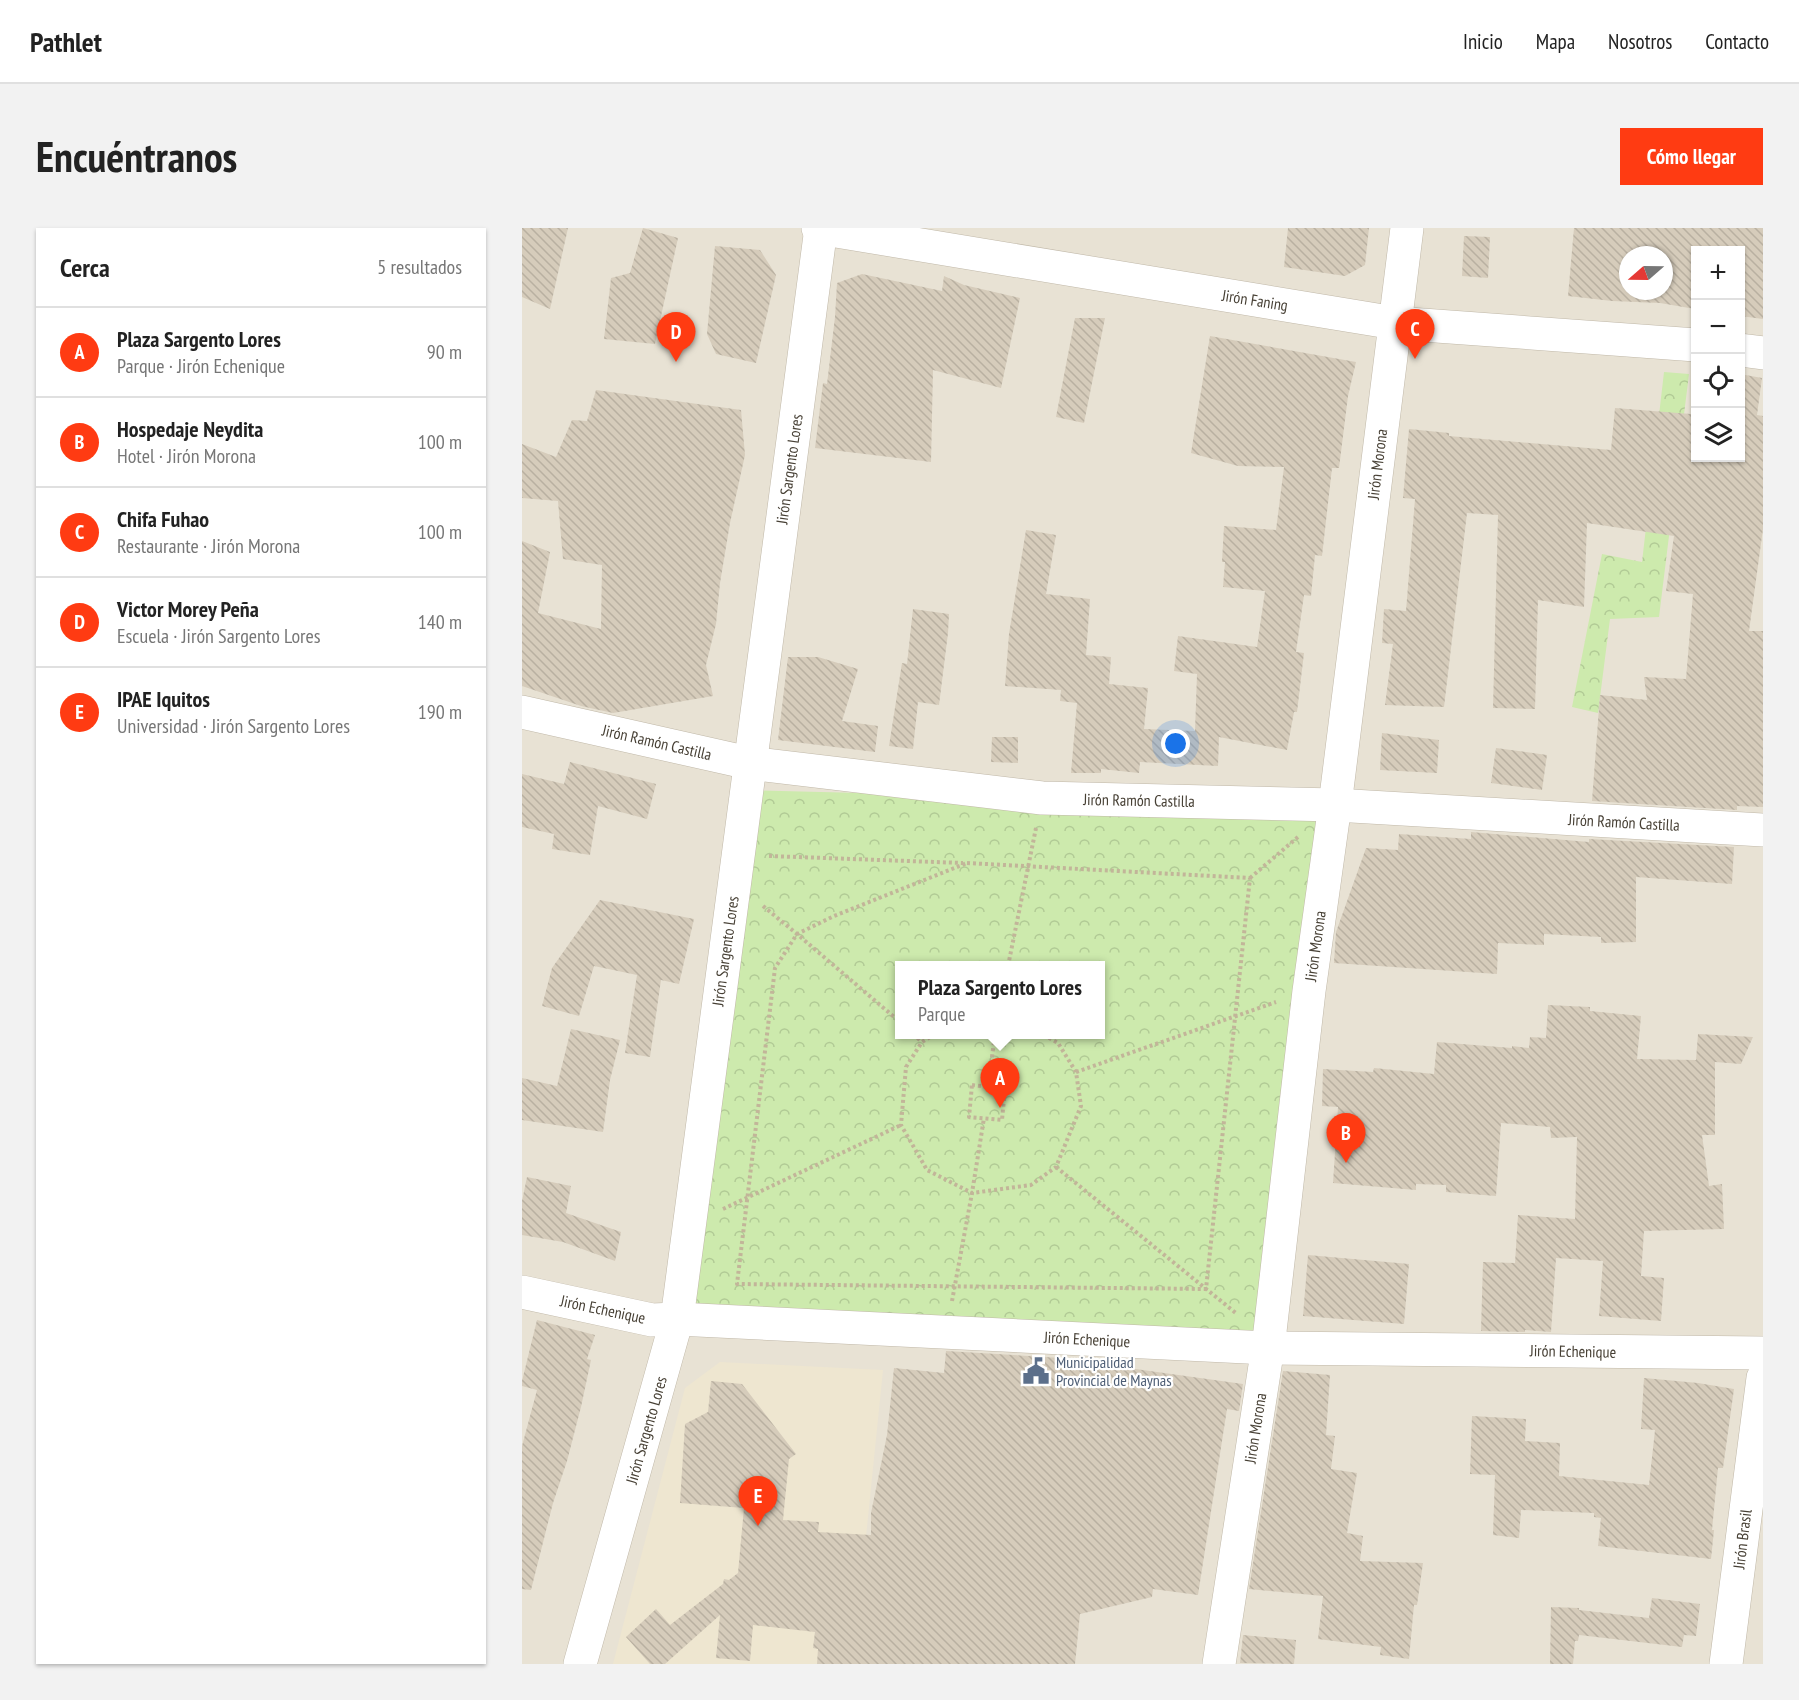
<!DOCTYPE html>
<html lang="es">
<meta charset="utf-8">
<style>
body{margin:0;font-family:"PT Sans Narrow",sans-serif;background:#f2f2f2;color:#222}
.controls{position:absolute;right:18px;top:18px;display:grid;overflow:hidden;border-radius:0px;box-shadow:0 2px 4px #0004}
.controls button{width:54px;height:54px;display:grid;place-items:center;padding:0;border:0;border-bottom:2px solid #e0e0e0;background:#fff;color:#222;font:30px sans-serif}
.compass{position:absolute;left:1097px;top:18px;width:54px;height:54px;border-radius:50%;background:#fff;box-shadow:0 2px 4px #0004;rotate:250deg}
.you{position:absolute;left:654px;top:516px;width:21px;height:21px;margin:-15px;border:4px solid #fff;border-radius:50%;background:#1a73e8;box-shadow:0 0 0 9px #1a73e833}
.badge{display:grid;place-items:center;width:39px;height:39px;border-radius:50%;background:#ff3b12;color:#fff;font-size:20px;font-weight:700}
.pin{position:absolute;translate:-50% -50px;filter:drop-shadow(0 2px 3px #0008)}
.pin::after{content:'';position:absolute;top:32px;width:21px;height:18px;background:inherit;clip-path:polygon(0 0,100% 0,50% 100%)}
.popup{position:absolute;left:373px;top:733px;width:210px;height:78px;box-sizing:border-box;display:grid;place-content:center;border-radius:0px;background:#fff;filter:drop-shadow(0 2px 4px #0005);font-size:20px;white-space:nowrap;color:#767676}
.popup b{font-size:22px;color:#222}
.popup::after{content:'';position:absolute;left:50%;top:100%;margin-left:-12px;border:12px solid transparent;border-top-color:#fff}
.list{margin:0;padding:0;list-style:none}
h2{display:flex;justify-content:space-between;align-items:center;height:78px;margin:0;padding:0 24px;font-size:26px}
h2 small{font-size:20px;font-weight:400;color:#767676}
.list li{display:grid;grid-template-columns:39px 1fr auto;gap:18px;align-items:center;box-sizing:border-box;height:90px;padding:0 24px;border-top:2px solid #e0e0e0}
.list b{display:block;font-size:22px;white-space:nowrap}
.list p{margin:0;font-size:20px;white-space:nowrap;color:#767676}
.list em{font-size:20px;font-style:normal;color:#767676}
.icon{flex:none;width:33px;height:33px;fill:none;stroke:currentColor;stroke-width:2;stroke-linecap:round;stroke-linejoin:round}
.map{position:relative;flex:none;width:1241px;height:1436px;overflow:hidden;border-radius:0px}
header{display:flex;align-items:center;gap:36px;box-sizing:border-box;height:84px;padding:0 30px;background:#fff;border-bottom:2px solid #e0e0e0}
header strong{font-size:28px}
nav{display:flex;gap:33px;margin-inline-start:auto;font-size:21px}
.intro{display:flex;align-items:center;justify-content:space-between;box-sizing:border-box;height:144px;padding:0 36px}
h1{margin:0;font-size:42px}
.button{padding:15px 27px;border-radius:0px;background:#ff3b12;color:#fff;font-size:21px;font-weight:700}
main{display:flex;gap:36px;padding:0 36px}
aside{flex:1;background:#fff;border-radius:0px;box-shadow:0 2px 4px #0004}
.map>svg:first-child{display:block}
.residential{fill:#e8e2d4;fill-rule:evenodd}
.education{fill:#eee6d0}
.park{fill:url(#park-crowns);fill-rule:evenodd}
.building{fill:url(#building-back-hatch);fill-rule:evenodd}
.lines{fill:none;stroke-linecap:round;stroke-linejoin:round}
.minor-casing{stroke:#c0b8a8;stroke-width:34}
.path{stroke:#c2b599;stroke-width:4;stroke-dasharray:3 3;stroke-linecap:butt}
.minor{stroke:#fff;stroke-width:33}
.labels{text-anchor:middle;stroke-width:4.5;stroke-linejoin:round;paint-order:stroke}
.street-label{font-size:16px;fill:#474035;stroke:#fff}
.service-label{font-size:16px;fill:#4e5e75;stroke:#fff;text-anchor:start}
</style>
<header>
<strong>Pathlet</strong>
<nav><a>Inicio</a><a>Mapa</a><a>Nosotros</a><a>Contacto</a></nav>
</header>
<div class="intro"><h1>Encuéntranos</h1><a class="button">Cómo llegar</a></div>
<main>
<aside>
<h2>Cerca<small>5 resultados</small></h2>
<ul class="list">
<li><span class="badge">A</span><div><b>Plaza Sargento Lores</b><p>Parque · Jirón Echenique</p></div><em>90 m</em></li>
<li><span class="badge">B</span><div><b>Hospedaje Neydita</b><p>Hotel · Jirón Morona</p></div><em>100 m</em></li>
<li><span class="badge">C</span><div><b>Chifa Fuhao</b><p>Restaurante · Jirón Morona</p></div><em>100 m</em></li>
<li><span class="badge">D</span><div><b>Victor Morey Peña</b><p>Escuela · Jirón Sargento Lores</p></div><em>140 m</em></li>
<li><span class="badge">E</span><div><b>IPAE Iquitos</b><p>Universidad · Jirón Sargento Lores</p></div><em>190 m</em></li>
</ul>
</aside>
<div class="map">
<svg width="1241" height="1436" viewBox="0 0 1241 1436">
<defs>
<pattern id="park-crowns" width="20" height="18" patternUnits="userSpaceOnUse" patternTransform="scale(1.5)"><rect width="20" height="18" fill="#cdeaad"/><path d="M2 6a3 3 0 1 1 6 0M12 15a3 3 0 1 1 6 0" fill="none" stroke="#b1ca95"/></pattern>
<pattern id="building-back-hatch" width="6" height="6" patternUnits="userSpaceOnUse" patternTransform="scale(1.5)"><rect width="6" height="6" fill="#d6ccbb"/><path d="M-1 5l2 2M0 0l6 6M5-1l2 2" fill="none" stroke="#b9b0a1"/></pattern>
</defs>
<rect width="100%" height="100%" fill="#f4f0e6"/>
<path class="residential" d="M 0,0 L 1241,0 L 1241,1436 L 0,1436 ZM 1174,22 L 1218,22 L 1218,230 L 1174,230 ZM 1106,27 L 1142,27 L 1142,63 L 1106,63 ZM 378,738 L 578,738 L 578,806 L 378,806 Z"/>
<path class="education" d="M 198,1134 L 361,1142 L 331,1436 L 91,1436 L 163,1160 Z"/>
<g class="park">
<path d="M 1142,144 L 1167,146 L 1137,389 L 1088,391 L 1076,485 L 1050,479 L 1080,326 L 1120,334 Z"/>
<path d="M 224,562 L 813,577 L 747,1112 L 155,1091 ZM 378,738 L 578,738 L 578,806 L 378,806 Z"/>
</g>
<g class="building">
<path d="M 0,0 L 46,0 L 28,81 L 0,69 Z"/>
<path d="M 121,0 L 156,10 L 133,116 L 82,111 L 89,50 L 108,45 Z"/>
<path d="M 766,0 L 847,0 L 843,37 L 823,48 L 762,39 Z"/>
<path d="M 1052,0 L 1241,0 L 1241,91 L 1218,88 L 1218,22 L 1173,22 L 1173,81 L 1138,75 L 1090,73 L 1046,68 ZM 1106,27 L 1142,27 L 1142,63 L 1106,63 Z"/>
<path d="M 942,8 L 968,9 L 966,50 L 940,48 Z"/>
<path d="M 193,18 L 238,22 L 254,47 L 234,135 L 194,126 L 185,106 Z"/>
<path d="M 340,46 L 420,63 L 422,48 L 442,57 L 498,70 L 479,160 L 411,142 L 409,234 L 293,220 L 301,155 L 305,156 L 313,89 L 315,55 Z"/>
<path d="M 553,90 L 583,90 L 562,195 L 534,189 Z"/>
<path d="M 688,108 L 834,134 L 826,168 L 817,240 L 810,240 L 800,328 L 793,327 L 789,368 L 782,367 L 774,424 L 782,425 L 775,484 L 772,484 L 765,522 L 697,509 L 696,538 L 618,534 L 617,545 L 579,541 L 579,545 L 549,545 L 555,475 L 538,473 L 539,462 L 483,458 L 487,406 L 504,302 L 534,307 L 524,366 L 568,371 L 564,427 L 589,429 L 587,456 L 626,460 L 622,501 L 673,503 L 675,446 L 652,443 L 656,408 L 735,419 L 743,363 L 701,359 L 703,334 L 700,334 L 702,298 L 754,302 L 762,239 L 716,238 L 669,225 Z"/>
<path d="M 1218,146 L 1240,150 L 1235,187 L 1241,188 L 1241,301 L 1227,403 L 1241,403 L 1241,579 L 1215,578 L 1215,582 L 1070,573 L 1078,467 L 1125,472 L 1122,449 L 1164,451 L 1171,366 L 1144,363 L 1152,308 L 1065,295 L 1062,379 L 1016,372 L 1013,481 L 971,480 L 976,287 L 945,285 L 922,479 L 863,477 L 871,416 L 860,415 L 862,381 L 884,383 L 893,271 L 881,270 L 887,201 L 927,205 L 927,208 L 1089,222 L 1093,180 L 1169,186 L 1173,150 L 1173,230 L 1218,230 Z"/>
<path d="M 74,162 L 219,182 L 223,227 L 208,295 L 198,355 L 194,396 L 184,437 L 191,468 L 91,485 L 59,478 L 0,458 L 0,313 L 28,324 L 16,385 L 79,401 L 80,337 L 41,331 L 36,273 L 0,270 L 0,216 L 34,229 L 50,192 L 65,193 Z"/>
<path d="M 391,381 L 427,386 L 426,405 L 417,477 L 396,474 L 391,521 L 367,518 L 380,435 L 385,436 Z"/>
<path d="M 266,429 L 296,429 L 336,441 L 320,493 L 356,498 L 353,524 L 256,512 Z"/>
<path d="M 860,505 L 917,512 L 915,545 L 858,542 Z"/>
<path d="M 470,509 L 496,509 L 496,535 L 469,534 Z"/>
<path d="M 974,520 L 1025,527 L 1020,562 L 969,555 Z"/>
<path d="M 48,534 L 134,556 L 125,591 L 76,578 L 68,627 L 30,621 L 32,606 L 0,599 L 0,546 L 42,556 Z"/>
<path d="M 949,604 L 1067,614 L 1067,611 L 1212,619 L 1210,656 L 1114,649 L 1114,714 L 1079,715 L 1079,709 L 1022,706 L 1022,717 L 976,715 L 975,746 L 812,735 L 814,704 L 844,620 L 876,622 L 877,606 L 949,611 Z"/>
<path d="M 78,672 L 172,691 L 157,756 L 139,752 L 128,829 L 103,825 L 115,747 L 72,738 L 57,788 L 20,778 L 30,740 Z"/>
<path d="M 1026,777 L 1068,779 L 1068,783 L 1119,788 L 1115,831 L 1174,832 L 1176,806 L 1231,809 L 1219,836 L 1193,834 L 1193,907 L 1180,907 L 1187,958 L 1200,956 L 1202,1001 L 1122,1003 L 1119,1048 L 1142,1050 L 1139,1093 L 1077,1088 L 1081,1033 L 1034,1030 L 1029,1104 L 1003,1102 L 1003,1104 L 959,1103 L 961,1034 L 993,1035 L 996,987 L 1053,991 L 1055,909 L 1029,910 L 1028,899 L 979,895 L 974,968 L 924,964 L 924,957 L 894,956 L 894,962 L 811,955 L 816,879 L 800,878 L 801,841 L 851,844 L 852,840 L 912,846 L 915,814 L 990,820 L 990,818 L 1007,820 L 1008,809 L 1024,810 Z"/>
<path d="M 49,801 L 98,812 L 88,852 L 81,904 L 0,892 L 0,850 L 35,858 Z"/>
<path d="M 5,949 L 49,958 L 44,985 L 99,1004 L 93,1033 L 41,1014 L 0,1007 L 0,973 Z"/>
<path d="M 786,1027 L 887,1036 L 882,1096 L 781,1088 Z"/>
<path d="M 15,1092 L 73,1107 L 65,1131 L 69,1132 L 59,1179 L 45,1233 L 31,1275 L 9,1362 L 0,1361 L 0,1218 L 15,1162 L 0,1158 L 0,1153 Z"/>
<path d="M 424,1123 L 556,1131 L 556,1133 L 721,1156 L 717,1183 L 705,1181 L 676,1367 L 631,1361 L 630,1369 L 558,1386 L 553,1436 L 295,1436 L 296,1421 L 291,1420 L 293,1404 L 231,1397 L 228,1433 L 194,1430 L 198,1387 L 143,1436 L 128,1436 L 104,1409 L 134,1381 L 148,1397 L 201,1356 L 202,1351 L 207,1352 L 216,1345 L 222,1280 L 158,1275 L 163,1196 L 186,1184 L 189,1153 L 220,1156 L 274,1226 L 267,1231 L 261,1292 L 297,1294 L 296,1304 L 349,1307 L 349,1285 L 365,1207 L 372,1140 L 422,1145 Z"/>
<path d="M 761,1143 L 808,1147 L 804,1207 L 813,1208 L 809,1241 L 835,1245 L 825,1305 L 841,1308 L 838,1333 L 901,1335 L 895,1377 L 892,1377 L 887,1431 L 858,1427 L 859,1419 L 796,1411 L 801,1368 L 727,1361 Z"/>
<path d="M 1122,1150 L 1176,1155 L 1212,1161 L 1201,1240 L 1196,1240 L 1190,1302 L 1192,1302 L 1189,1331 L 1076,1318 L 1079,1290 L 1072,1289 L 1072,1285 L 999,1282 L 997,1310 L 971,1307 L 973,1247 L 948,1246 L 950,1188 L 1004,1191 L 1003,1213 L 1038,1215 L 1037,1248 L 1127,1257 L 1133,1202 L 1119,1201 Z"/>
<path d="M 1130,1370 L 1178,1376 L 1174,1408 L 1162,1407 L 1160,1419 L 1057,1407 L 1056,1413 L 1053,1413 L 1051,1436 L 1028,1436 L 1029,1379 L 1057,1380 L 1057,1382 L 1127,1390 Z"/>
<path d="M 721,1407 L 774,1412 L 772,1436 L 718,1435 Z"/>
</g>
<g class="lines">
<defs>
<g id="minor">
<path d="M 296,0 L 873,95 L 1174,117"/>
<path d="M 1218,122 L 1241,125"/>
<path d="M 0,484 L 227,535 L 520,570 L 813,577 L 1241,602"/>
<path d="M 0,1064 L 130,1092 L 155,1091 L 745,1120 L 1241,1125"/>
<path d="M 58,1436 L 155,1091 L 299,0"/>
<path d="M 697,1436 L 747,1112 L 787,763 L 813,577 L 885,0"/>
<path d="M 1204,1436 L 1241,1150"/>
</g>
</defs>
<use href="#minor" class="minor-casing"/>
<g class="path">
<path d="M 247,628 L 441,635"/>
<path d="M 445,635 L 728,650 L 684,1061 L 215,1056 L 253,740 L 275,706 L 312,688 Z"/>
<path d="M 728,650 L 776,609"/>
<path d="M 241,678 L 275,706 L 378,794"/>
<path d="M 486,738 L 514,600"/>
<path d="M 391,806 L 400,814"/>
<path d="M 413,806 L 400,814 L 384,839 L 379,897 L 405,942 L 450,965 L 509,957 L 534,939 L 559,878 L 554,844 L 536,815 L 520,806"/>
<path d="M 554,844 L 754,774"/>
<path d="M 450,857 L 483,861 L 480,892 L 447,889 Z"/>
<path d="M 466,859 L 473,806"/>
<path d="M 534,939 L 715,1086"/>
<path d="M 201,981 L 379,897"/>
<path d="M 430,1073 L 450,965 L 462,890"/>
</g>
<use href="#minor" class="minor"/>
</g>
<defs>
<symbol id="civic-bare" viewBox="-9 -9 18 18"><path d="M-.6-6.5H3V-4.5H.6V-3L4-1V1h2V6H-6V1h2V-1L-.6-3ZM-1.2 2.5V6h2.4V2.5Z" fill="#5c6f8a" stroke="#fff" stroke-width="2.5" paint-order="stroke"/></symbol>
</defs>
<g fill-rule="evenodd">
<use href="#civic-bare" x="495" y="1124" width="38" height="38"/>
</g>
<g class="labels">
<g class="street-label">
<text transform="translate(733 72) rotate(9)" y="6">Jirón Faning</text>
<text transform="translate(855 236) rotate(-83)" y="6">Jirón Morona</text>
<text transform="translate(267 241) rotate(-82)" y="6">Jirón Sargento Lores</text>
<text transform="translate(135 514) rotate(13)" y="6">Jirón Ramón Castilla</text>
<text transform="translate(617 572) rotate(1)" y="6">Jirón Ramón Castilla</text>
<text transform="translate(1102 594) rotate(3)" y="6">Jirón Ramón Castilla</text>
<text transform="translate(793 718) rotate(-82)" y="6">Jirón Morona</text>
<text transform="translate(203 723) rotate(-82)" y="6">Jirón Sargento Lores</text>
<text transform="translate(81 1081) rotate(12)" y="6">Jirón Echenique</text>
<text transform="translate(565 1111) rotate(3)" y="6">Jirón Echenique</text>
<text transform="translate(1051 1123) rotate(1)" y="6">Jirón Echenique</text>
<text transform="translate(733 1200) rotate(-81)" y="6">Jirón Morona</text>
<text transform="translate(124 1202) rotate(-74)" y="6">Jirón Sargento Lores</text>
<text transform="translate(1220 1311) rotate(-83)" y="6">Jirón Brasil</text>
</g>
<g class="service-label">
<text x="534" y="1140">Municipalidad<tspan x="534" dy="18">Provincial de Maynas</tspan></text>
</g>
</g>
</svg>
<div class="controls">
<button>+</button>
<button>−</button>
<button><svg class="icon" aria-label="locate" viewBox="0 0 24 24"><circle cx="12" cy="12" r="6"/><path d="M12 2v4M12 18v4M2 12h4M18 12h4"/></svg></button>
<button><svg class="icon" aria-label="layers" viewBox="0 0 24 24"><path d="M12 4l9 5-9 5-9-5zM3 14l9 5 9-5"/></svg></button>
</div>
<svg class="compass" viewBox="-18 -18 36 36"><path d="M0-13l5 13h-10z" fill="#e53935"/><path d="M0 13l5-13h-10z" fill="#767676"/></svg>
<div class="you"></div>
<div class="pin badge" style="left:478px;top:880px">A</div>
<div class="popup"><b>Plaza Sargento Lores</b>Parque</div>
<div class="pin badge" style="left:824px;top:935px">B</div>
<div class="pin badge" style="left:893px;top:131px">C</div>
<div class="pin badge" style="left:154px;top:134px">D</div>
<div class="pin badge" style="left:236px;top:1298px">E</div>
</div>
</main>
